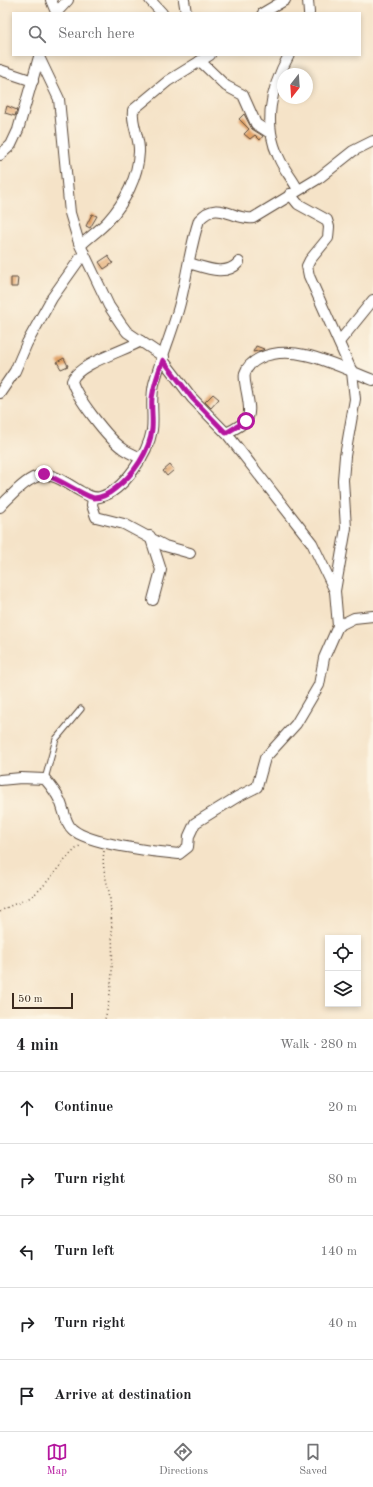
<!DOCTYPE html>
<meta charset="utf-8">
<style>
body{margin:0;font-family:"Old Standard TT",serif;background:#f6f6f6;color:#202124}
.controls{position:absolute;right:12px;bottom:12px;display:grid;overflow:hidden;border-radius:0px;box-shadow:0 2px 6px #0003}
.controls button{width:36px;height:36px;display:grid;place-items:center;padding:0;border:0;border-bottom:1px solid #e0e0e0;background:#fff;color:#202124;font:20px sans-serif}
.compass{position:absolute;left:277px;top:68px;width:36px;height:36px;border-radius:50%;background:#fff;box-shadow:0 2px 6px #0003;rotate:197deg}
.scale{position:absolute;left:12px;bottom:10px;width:61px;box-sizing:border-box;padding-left:4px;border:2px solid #3b2a1e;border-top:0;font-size:11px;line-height:14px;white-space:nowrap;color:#3b2a1e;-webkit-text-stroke:3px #fcf5e5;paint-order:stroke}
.stop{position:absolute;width:12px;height:12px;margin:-9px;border:3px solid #b5179e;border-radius:50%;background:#fff}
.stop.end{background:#b5179e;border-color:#fff;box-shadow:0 1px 4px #0008}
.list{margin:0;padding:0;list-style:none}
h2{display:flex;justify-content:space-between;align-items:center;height:52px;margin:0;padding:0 16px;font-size:17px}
h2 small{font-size:13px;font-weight:400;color:#757577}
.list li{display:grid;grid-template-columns:26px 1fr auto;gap:12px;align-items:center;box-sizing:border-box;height:72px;padding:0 16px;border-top:1px solid #e0e0e0}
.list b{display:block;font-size:15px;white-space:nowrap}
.list em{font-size:13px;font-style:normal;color:#757577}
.icon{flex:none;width:22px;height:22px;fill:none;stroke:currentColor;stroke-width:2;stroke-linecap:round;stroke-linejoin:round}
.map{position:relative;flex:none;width:373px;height:1019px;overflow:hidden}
.search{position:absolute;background:#fff;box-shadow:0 2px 6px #0003;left:12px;right:12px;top:12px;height:44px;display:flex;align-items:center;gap:10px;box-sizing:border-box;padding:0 14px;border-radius:0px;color:#757577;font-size:15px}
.sheet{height:412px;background:#fff}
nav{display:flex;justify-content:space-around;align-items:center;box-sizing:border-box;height:56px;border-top:1px solid #e0e0e0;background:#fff;font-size:11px;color:#757577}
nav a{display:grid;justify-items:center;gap:2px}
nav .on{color:#b5179e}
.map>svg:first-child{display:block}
.building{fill:#e2a366}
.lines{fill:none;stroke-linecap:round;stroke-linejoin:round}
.lane-casing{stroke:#574638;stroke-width:7}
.street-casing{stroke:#574638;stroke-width:12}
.path{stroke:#574638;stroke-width:1.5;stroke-dasharray:1 3;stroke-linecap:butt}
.lane{stroke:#fff;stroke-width:5}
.street{stroke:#fff;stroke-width:10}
.route{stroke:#b5179e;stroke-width:5}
</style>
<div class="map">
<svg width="373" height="1019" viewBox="0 0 373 1019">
<rect width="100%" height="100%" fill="#fcf5e5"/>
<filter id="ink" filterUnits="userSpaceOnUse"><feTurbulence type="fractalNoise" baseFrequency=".025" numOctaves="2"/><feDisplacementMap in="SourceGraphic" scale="8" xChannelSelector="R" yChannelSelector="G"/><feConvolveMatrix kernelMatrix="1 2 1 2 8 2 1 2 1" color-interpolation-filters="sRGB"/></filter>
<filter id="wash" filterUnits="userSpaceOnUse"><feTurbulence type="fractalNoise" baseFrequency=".012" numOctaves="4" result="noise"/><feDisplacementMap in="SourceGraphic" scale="16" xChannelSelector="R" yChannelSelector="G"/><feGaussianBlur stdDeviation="0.9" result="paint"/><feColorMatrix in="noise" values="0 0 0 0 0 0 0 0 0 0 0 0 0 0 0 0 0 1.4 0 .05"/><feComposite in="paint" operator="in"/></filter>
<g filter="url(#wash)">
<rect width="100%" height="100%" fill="#f5e3c8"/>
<g id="blocks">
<g class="building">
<path d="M 7,106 L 17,110 L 15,116 L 5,113 Z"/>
<path d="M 244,114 L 252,129 L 263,136 L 260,140 L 255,135 L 250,139 L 244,134 L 249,129 L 239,119 Z"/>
<path d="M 92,214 L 97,216 L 90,228 L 86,226 Z"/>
<path d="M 108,256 L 113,263 L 104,269 L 99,262 Z"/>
<path d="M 11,278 L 18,278 L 17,287 L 11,287 Z"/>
<path d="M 256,346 L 264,349 L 263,350 L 253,352 Z"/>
<path d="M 64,358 L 68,366 L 61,369 L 57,362 Z"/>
<path d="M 213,394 L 219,399 L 211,408 L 205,402 Z"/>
<path d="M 170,465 L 174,470 L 167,476 L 163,471 Z"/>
</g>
</g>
</g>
<g filter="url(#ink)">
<use href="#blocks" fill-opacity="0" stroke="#574638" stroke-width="1"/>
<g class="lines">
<defs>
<path id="lane" d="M 45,779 L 56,739 L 81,709"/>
<g id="street">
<path d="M 51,0 L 56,12"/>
<path d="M 150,0 L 162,13"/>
<path d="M 184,0 L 186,13"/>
<path d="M 308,0 L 309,13"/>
<path d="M 56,13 L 68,0"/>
<path d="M 263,13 L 285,0"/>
<path d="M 289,55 C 271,88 262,123 279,158 C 284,170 293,179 298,190"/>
<path d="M 39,57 L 59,99 L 70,213 L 79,243 L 109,306 L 121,324 L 127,332 L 164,357"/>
<path d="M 200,61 L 226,86 L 243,95 L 256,124 L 270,133"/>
<path d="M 0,70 L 33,81"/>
<path d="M 0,155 L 11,145 L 18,130 L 39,57"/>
<path d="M 290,194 L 298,204 L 327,220 L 329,227 L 328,238 L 310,260 L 307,266 L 309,276 L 352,372 L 355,399 L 345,456 L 343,480 L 346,528 L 335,591"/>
<path d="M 81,245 C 89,237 100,230 108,221 C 125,202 138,177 139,152 C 140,138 131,124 133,110 L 168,81 L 210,55"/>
<path d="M 189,263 C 206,268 226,277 239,262"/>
<path d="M 339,342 L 373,300"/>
<path d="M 163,360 L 192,398 L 227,434 L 312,543 L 335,591 L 338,626"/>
<path d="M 0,393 L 15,371 L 27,343 L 52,298 L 84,253"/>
<path d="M 226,433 C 254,420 251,415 246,388 C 245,383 244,377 245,373 C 247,366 254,361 260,358 C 296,342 339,367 373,380"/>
<path d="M 141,458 C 134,455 127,452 122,448 C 108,438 76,397 72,381 C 77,364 124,351 141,341"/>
<path d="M 93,498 L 92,505 L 96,517 L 124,524 L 165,546 L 190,553"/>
<path d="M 0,507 C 5,501 11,496 17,490 C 42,467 51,473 78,490 C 85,494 92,499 100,497 C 124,491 148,453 152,430 C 154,415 150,401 154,384 C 161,357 173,331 180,303 C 187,276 190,247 199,220 C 218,198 233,221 253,218 L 319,178 L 353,151 L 373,141"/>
<path d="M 150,536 L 161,570 L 153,600"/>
<path d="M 0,780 L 21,778 L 45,779 C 51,786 56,792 60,801 C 64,809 65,823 72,829 C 88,844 155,852 179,854 L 188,847 L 189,836 L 195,823 L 237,797 L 257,787 L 265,758 L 296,724 L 319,685 L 324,658 L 338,626 L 354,618 L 373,616"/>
</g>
</defs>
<use href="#lane" class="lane-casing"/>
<use href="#street" class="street-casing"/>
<g class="path">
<path d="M 104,851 C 101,870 108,881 110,899 C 113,938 115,981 105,1019"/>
<path d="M 0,912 C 11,903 25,903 36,893 C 52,879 63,858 81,845"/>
</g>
<use href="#lane" class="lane"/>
<use href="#street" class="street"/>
</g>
</g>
<g class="lines" filter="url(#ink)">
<path class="route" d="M 44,474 C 57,478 86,497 94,498 C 102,498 110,493 116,488 C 133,475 150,451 152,429 C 153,419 151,408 152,398 C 154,385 158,373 163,360 L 192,398 L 226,433 L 246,421"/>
</g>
</svg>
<div class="controls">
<button><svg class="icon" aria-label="locate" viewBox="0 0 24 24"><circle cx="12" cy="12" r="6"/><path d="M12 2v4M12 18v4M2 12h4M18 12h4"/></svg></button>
<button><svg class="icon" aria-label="layers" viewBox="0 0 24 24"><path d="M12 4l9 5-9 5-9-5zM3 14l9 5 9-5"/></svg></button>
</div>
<svg class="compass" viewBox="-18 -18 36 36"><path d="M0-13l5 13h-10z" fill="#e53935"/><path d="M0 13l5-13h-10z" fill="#757577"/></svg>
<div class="scale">50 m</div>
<div class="stop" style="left:246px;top:421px"></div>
<div class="stop end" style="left:44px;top:474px"></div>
<div class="search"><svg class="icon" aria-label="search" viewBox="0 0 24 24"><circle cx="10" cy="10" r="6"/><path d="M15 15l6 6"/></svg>Search here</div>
</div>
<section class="sheet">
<h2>4 min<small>Walk · 280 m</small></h2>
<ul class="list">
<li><svg class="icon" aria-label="ahead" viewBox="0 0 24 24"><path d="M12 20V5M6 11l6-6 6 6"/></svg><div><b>Continue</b></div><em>20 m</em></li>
<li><svg class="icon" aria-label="right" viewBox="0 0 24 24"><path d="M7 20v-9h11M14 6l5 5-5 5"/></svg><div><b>Turn right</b></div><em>80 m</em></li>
<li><svg class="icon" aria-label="left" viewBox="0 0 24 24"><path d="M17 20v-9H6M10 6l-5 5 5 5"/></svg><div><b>Turn left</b></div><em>140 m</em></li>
<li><svg class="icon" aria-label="right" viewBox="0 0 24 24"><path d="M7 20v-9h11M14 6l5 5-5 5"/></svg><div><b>Turn right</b></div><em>40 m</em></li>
<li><svg class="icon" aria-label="arrive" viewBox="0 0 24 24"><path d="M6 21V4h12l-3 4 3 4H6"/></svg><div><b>Arrive at destination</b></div></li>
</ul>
</section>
<nav>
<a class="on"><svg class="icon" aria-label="map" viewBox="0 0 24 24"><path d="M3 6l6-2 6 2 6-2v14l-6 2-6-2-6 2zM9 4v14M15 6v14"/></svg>Map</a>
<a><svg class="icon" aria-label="directions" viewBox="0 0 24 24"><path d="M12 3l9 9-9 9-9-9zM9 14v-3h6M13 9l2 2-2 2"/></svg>Directions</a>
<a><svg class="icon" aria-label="saved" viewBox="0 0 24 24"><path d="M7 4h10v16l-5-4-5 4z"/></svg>Saved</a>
</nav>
